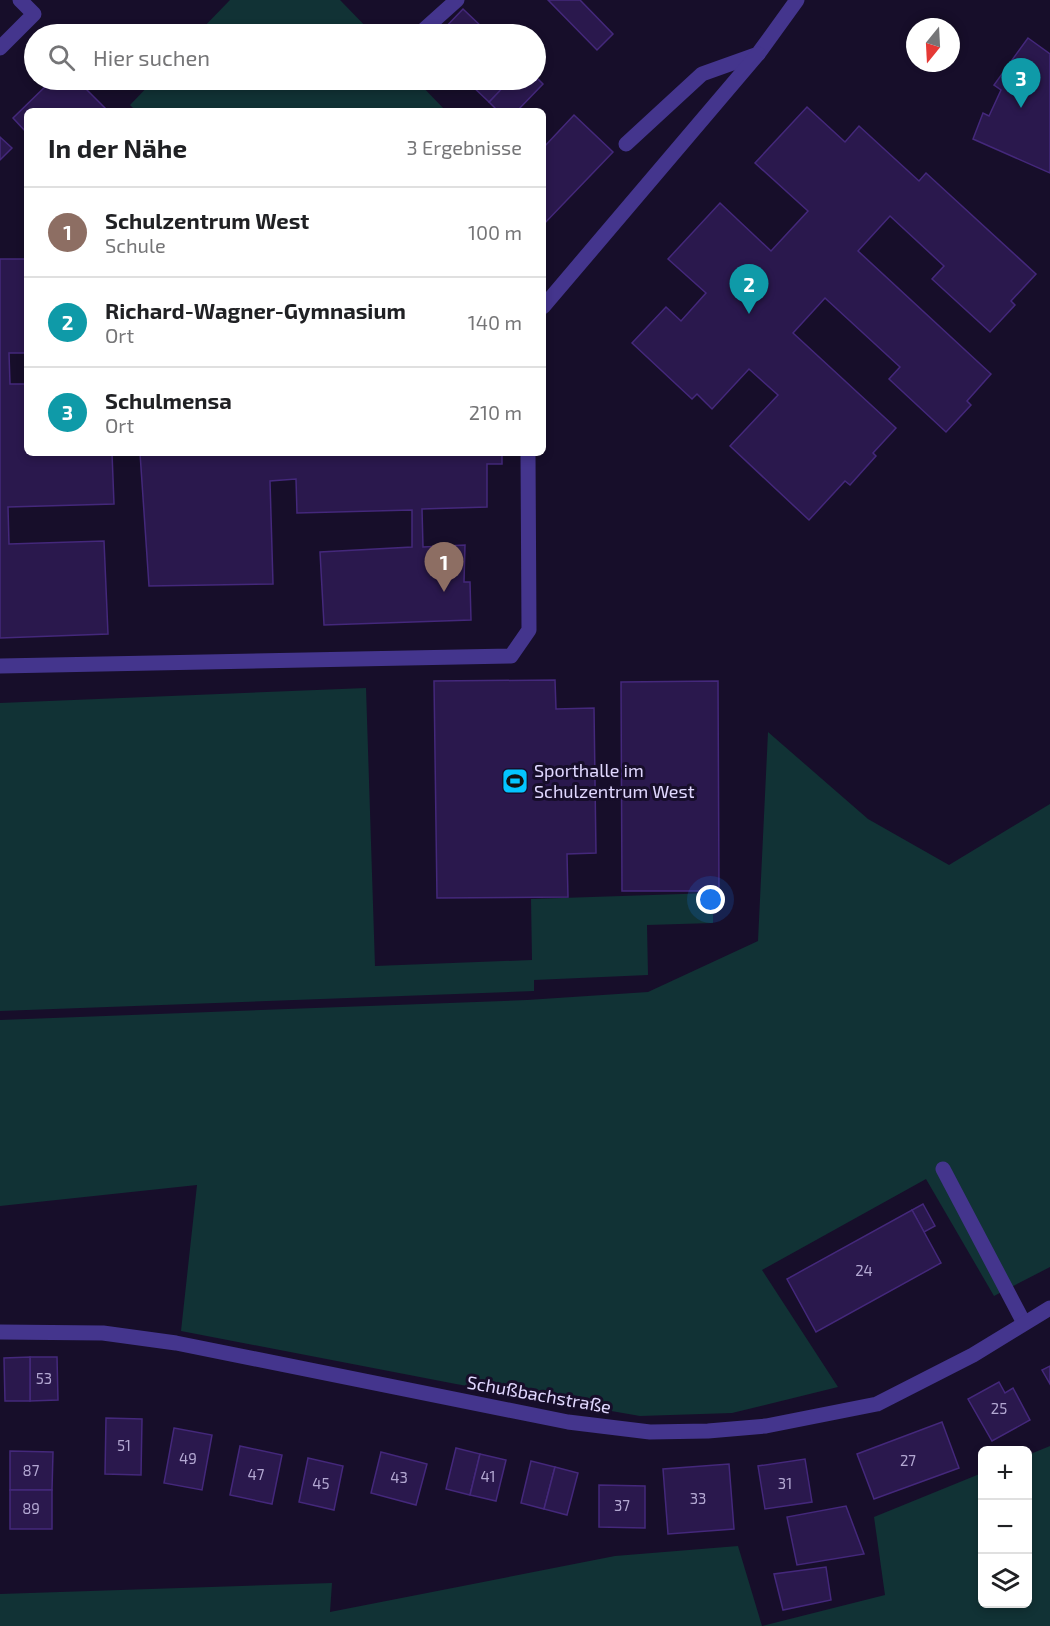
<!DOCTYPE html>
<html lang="de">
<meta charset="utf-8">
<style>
body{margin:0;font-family:"Exo 2",sans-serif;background:#f6f6f6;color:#202124}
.controls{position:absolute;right:18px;bottom:18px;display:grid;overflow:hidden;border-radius:9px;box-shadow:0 3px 9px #0003}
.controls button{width:54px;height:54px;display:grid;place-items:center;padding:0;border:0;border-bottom:2px solid #e0e0e0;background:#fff;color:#202124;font:30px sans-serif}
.compass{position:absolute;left:906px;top:18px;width:54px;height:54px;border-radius:50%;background:#fff;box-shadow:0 3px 9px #0003;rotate:198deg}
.you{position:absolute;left:711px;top:900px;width:21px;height:21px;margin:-15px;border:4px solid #fff;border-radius:50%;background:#1a73e8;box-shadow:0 0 0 9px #1a73e833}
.badge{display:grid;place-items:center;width:39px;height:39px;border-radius:50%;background:#136b87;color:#fff;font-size:20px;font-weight:700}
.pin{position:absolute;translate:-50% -50px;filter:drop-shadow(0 2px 3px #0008)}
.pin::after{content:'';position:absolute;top:32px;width:21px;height:18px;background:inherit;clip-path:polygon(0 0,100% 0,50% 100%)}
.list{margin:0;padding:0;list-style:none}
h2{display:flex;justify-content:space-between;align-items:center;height:78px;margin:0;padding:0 24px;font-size:26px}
h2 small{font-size:20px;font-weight:400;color:#757577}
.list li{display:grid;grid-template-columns:39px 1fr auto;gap:18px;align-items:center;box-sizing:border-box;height:90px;padding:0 24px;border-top:2px solid #e0e0e0}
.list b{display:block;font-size:22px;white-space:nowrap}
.list p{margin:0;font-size:20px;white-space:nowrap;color:#757577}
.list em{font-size:20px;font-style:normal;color:#757577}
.icon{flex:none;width:33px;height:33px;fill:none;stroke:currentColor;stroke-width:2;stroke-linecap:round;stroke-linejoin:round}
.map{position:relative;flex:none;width:1050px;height:1626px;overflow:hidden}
.search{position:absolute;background:#fff;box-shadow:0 3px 9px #0003;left:24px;top:24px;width:522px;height:66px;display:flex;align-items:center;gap:15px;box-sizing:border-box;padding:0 21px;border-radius:33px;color:#757577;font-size:22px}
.panel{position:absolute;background:#fff;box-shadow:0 3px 9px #0003;left:24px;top:108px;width:522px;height:348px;border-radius:9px}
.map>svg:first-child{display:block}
.green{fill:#113235}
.building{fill:#2a184d;stroke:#44287b;stroke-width:1.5}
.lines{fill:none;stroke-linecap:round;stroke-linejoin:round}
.minor{stroke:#44358d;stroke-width:15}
.labels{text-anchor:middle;stroke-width:6;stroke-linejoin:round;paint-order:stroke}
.number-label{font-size:15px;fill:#b3a8d2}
.poi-label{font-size:18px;fill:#e1d8ff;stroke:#170e2a;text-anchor:start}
.street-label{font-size:18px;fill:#e1d8ff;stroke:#170e2a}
</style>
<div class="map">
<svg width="1050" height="1626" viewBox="0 0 1050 1626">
<rect width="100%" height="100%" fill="#170e2a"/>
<g class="green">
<path d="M 230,0 L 340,0 L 373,34 L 197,34 Z"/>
<path d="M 154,80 L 416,80 L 446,111 L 136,111 L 130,105 Z"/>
<path d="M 366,688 L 375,966 L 532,960 L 531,899 L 713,893 L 713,923 L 647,925 L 648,975 L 534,980 L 534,991 L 0,1011 L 0,703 Z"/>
<path d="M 768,732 L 868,819 L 949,865 L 1050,804 L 1050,1267 L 994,1296 L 926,1179 L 762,1270 L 838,1387 L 732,1413 L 640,1416 L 456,1384 L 181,1331 L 197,1185 L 0,1206 L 0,1020 L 527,1000 L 648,992 L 758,941 Z"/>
<path d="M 1050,1446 L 1050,1626 L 762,1626 L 885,1595 L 874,1517 L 982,1473 L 982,1604 L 1028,1604 L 1028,1455 Z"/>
<path d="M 738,1546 L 762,1626 L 0,1626 L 0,1594 L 332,1583 L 330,1612 L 615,1556 Z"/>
</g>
<g class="building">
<path d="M 548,0 L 580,0 L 613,34 L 597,50 Z"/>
<path d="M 463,9 L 483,28 L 477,34 L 439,34 Z"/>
<path d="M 1028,38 L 1050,54 L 1050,173 L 973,139 L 983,113 L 989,116 L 1001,90 L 994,85 Z"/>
<path d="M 536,77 L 543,84 L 517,111 L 498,111 L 489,102 L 510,80 L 536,80 Z"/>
<path d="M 52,80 L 77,80 L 108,111 L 27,111 L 27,133 L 13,118 Z"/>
<path d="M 472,80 L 510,80 L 489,102 L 469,83 Z"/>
<path d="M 807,107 L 845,142 L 859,126 L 919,181 L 926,173 L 1036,274 L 1011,301 L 1015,305 L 990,332 L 932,279 L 944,266 L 890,216 L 858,251 L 991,374 L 967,401 L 971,405 L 946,432 L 889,379 L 900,367 L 825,298 L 793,333 L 896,428 L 873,453 L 876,456 L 850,485 L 845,481 L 809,520 L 730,446 L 778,395 L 749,369 L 712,409 L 697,394 L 692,399 L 632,343 L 666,307 L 681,321 L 706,293 L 668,259 L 720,203 L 771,251 L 808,211 L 755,163 Z"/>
<path d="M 574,115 L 613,152 L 543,225 L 543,148 Z"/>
<path d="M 0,137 L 12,148 L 0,160 Z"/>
<path d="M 0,259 L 27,259 L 27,353 L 9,353 L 10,384 L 27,384 L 27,453 L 112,453 L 114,504 L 8,507 L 9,544 L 104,541 L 108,634 L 0,638 Z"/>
<path d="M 140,453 L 502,453 L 502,464 L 487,464 L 487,507 L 422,509 L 423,547 L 465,545 L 464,582 L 470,582 L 471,620 L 324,625 L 320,552 L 412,547 L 412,510 L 297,513 L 296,479 L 270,481 L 273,584 L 149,586 Z"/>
<path d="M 555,680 L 556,709 L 594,708 L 596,853 L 567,854 L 568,897 L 437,898 L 434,681 Z"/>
<path d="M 718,681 L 719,891 L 622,891 L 621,682 Z"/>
<path d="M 923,1204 L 935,1226 L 924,1232 L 912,1210 Z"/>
<path d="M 912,1210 L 941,1263 L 816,1332 L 787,1279 Z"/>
<path d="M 30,1357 L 57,1357 L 58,1400 L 30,1401 Z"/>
<path d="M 30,1357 L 30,1401 L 5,1401 L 4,1358 Z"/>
<path d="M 1050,1366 L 1050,1384 L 1042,1370 Z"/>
<path d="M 999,1382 L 1005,1393 L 1013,1388 L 1030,1420 L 992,1441 L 968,1399 Z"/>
<path d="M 106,1418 L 142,1419 L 141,1475 L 105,1474 Z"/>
<path d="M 942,1422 L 959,1468 L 874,1499 L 857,1454 Z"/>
<path d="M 174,1428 L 212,1435 L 202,1490 L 164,1483 Z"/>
<path d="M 240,1446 L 282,1455 L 272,1504 L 230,1495 Z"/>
<path d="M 456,1448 L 480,1454 L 470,1495 L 446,1489 Z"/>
<path d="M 10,1451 L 53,1452 L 52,1490 L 10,1490 Z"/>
<path d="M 381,1452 L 427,1464 L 416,1505 L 371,1493 Z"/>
<path d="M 480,1454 L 506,1460 L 496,1501 L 470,1495 Z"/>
<path d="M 308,1458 L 343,1466 L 334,1510 L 299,1502 Z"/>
<path d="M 805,1459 L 812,1502 L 765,1509 L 758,1466 Z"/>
<path d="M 531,1461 L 555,1467 L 544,1509 L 521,1503 Z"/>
<path d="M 729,1464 L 734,1529 L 668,1534 L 663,1469 Z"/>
<path d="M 555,1467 L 578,1473 L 567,1515 L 544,1509 Z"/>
<path d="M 599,1485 L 645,1486 L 645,1528 L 599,1527 Z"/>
<rect x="10" y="1490" width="42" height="39"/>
<path d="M 846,1506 L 864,1554 L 797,1565 L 787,1517 Z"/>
<path d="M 826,1567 L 831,1600 L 783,1610 L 774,1574 Z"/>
</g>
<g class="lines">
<g class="minor">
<path d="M 419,34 L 457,0"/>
<path d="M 0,48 L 34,14 L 20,0"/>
<path d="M 626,144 L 702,74 L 758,54 L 797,0"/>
<path d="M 543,307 L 758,54"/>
<path d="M 0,666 L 511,656 L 529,630 L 528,453"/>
<path d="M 943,1169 L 1024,1323"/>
<path d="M 0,1332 L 103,1333 L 176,1343 L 568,1422 L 650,1432 L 708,1431 L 766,1426 L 877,1404 L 973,1355 L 1050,1308"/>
</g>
</g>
<defs>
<symbol id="stadium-square" viewBox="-11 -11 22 22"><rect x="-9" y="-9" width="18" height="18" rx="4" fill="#04c5ff" stroke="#170e2a"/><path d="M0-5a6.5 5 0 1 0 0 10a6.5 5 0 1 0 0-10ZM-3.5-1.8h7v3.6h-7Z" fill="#111"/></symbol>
</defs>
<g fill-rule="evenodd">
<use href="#stadium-square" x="500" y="766" width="30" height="30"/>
</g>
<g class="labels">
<g class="number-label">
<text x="864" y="1276">24</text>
<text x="44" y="1384">53</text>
<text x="999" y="1414">25</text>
<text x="124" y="1451">51</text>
<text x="188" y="1464">49</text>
<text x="908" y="1466">27</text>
<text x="31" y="1476">87</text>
<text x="256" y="1480">47</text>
<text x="488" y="1482">41</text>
<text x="399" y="1483">43</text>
<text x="321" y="1489">45</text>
<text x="785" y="1489">31</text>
<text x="698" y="1504">33</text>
<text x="622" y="1511">37</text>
<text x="31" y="1514">89</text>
</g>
<g class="poi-label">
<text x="534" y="777">Sporthalle im<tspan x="534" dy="21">Schulzentrum West</tspan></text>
</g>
<g class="street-label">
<text transform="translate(539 1395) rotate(10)" y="6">Schußbachstraße</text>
</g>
</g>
</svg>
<div class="controls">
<button>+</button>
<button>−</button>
<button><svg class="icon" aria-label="layers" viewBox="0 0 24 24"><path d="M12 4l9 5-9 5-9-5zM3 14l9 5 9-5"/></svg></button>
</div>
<svg class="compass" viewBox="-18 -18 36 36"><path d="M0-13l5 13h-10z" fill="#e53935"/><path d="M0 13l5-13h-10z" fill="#757577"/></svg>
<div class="you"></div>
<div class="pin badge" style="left:444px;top:592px;background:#8d6e63">1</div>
<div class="pin badge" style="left:749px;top:314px;background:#0f9aa8">2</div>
<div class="pin badge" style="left:1021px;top:108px;background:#0f9aa8">3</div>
<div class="search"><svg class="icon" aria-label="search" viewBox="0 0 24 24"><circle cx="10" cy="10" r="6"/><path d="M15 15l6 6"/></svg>Hier suchen</div>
<section class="panel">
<h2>In der Nähe<small>3 Ergebnisse</small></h2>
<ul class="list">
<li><span class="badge" style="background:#8d6e63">1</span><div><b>Schulzentrum West</b><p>Schule</p></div><em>100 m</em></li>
<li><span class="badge" style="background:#0f9aa8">2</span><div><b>Richard-Wagner-Gymnasium</b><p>Ort</p></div><em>140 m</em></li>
<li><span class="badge" style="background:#0f9aa8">3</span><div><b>Schulmensa</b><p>Ort</p></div><em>210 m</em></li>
</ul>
</section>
</div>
